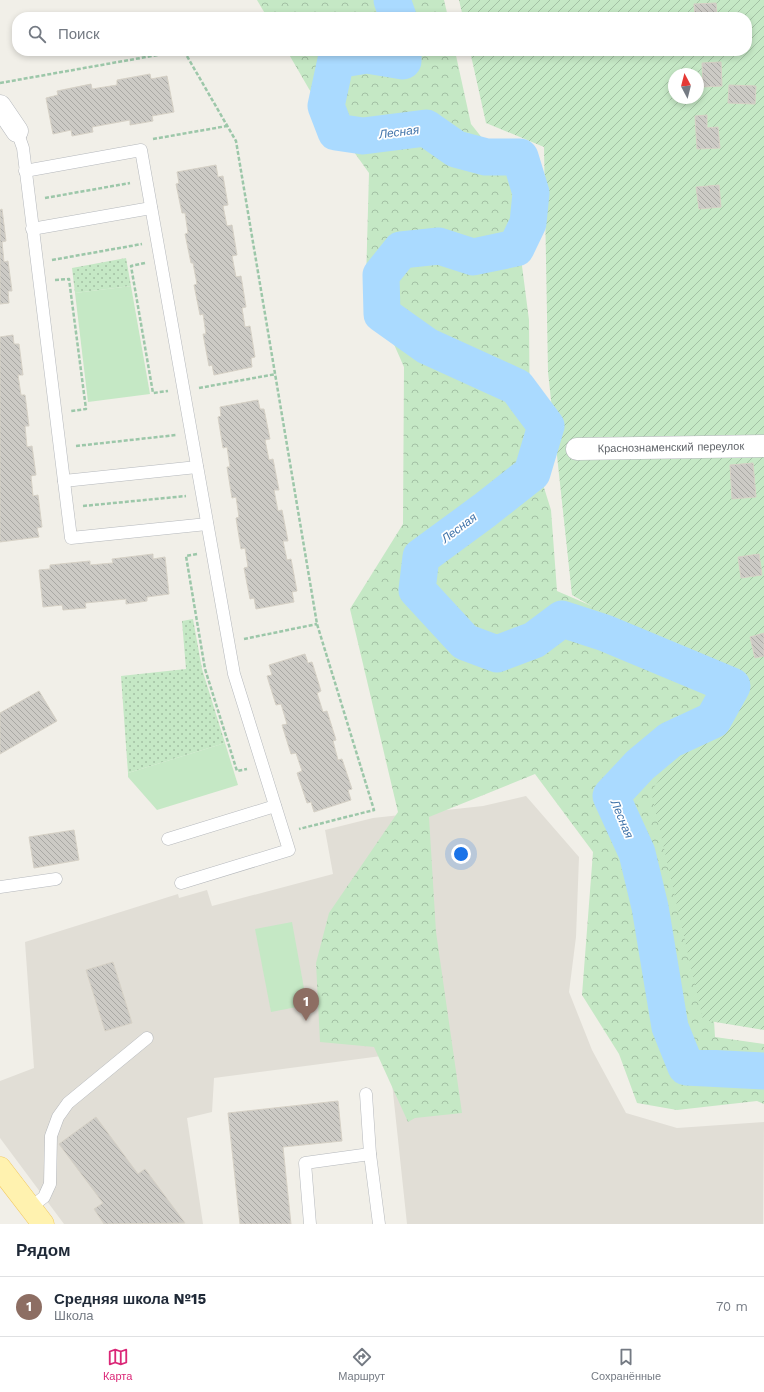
<!DOCTYPE html>
<html lang="ru">
<meta charset="utf-8">
<style>
body{margin:0;font-family:"Work Sans",sans-serif;background:#f6f6f7;color:#1f2937}
.compass{position:absolute;left:668px;top:68px;width:36px;height:36px;border-radius:50%;background:#fff;box-shadow:0 2px 6px #0003;rotate:353deg}
.you{position:absolute;left:461px;top:854px;width:14px;height:14px;margin:-10px;border:3px solid #fff;border-radius:50%;background:#1a73e8;box-shadow:0 0 0 6px #1a73e833}
.badge{display:grid;place-items:center;width:26px;height:26px;border-radius:50%;background:#db2777;color:#fff;font-size:13px;font-weight:700}
.pin{position:absolute;translate:-50% -33px;filter:drop-shadow(0 1px 2px #0008)}
.pin::after{content:'';position:absolute;top:21px;width:14px;height:12px;background:inherit;clip-path:polygon(0 0,100% 0,50% 100%)}
.list{margin:0;padding:0;list-style:none}
h2{display:flex;justify-content:space-between;align-items:center;height:52px;margin:0;padding:0 16px;font-size:17px}
h2 small{font-size:13px;font-weight:400;color:#747a83}
.list li{display:grid;grid-template-columns:26px 1fr auto;gap:12px;align-items:center;box-sizing:border-box;height:60px;padding:0 16px;border-top:1px solid #e0e1e3}
.list b{display:block;font-size:15px;white-space:nowrap}
.list p{margin:0;font-size:13px;white-space:nowrap;color:#747a83}
.list em{font-size:13px;font-style:normal;color:#747a83}
.icon{flex:none;width:22px;height:22px;fill:none;stroke:currentColor;stroke-width:2;stroke-linecap:round;stroke-linejoin:round}
.map{position:relative;flex:none;width:764px;height:1224px;overflow:hidden}
.search{position:absolute;background:#fff;box-shadow:0 2px 6px #0003;left:12px;right:12px;top:12px;height:44px;display:flex;align-items:center;gap:10px;box-sizing:border-box;padding:0 14px;border-radius:16px;color:#747a83;font-size:15px}
.sheet{height:112px;background:#fff}
nav{display:flex;justify-content:space-around;align-items:center;box-sizing:border-box;height:56px;border-top:1px solid #e0e1e3;background:#fff;font-size:11px;color:#747a83}
nav a{display:grid;justify-items:center;gap:2px}
nav .on{color:#db2777}
.map>svg:first-child{display:block}
.education{fill:#e1ded6}
.grass{fill:url(#grass-dots)}
.forest{fill:url(#forest-crowns)}
.garden{fill:url(#garden-furrows);fill-rule:evenodd}
.pitch{fill:#c5e8c5}
.lines{fill:none;stroke-linecap:round;stroke-linejoin:round}
.river{stroke:#aadaff;stroke-width:37}
.building{fill:url(#building-back-hatch);stroke:#d6d1c6}
.service-casing{stroke:#b5b8bc;stroke-width:13}
.minor-casing{stroke:#b5b8bc;stroke-width:23}
.primary-casing{stroke:#f2c960;stroke-width:23}
.path{stroke:#9cc7a9;stroke-width:2.5;stroke-dasharray:4 2;stroke-linecap:butt}
.service{stroke:#fff;stroke-width:12}
.minor{stroke:#fff;stroke-width:22}
.primary{stroke:#fff2af;stroke-width:22}
.labels{text-anchor:middle;stroke-width:3.5;stroke-linejoin:round;paint-order:stroke}
.street-label{font-size:11px;fill:#5f6368;stroke:#fff}
.water-label{font-size:12px;font-style:italic;fill:#4174aa;stroke:#fff}
</style>
<div class="map">
<svg width="764" height="1224" viewBox="0 0 764 1224">
<defs>
<pattern id="grass-dots" width="8" height="8" patternUnits="userSpaceOnUse"><rect width="8" height="8" fill="#c5e8c5"/><path d="M2 2h.1M6 6h.1" fill="none" stroke="#a3c0a4" stroke-width="1.8" stroke-linecap="round"/></pattern>
<pattern id="forest-crowns" width="20" height="18" patternUnits="userSpaceOnUse"><rect width="20" height="18" fill="#c5e8c5"/><path d="M2 6a3 3 0 1 1 6 0M12 15a3 3 0 1 1 6 0" fill="none" stroke="#a3c0a4"/></pattern>
<pattern id="garden-furrows" width="10" height="10" patternUnits="userSpaceOnUse"><rect width="10" height="10" fill="#c5e8c5"/><path d="M-1 1l2-2M0 10L10 0M9 11l2-2" fill="none" stroke="#a3c0a4"/></pattern>
<pattern id="building-back-hatch" width="6" height="6" patternUnits="userSpaceOnUse"><rect width="6" height="6" fill="#cccac5"/><path d="M-1 5l2 2M0 0l6 6M5-1l2 2" fill="none" stroke="#a9a8a4"/></pattern>
</defs>
<rect width="100%" height="100%" fill="#f1efe8"/>
<path class="education" d="M 526,796 L 579,857 L 576,937 L 569,992 L 592,1050 L 626,1113 L 677,1128 L 764,1122 L 763,1224 L 407,1224 L 389,1055 L 214,1078 L 212,1112 L 187,1118 L 203,1224 L 64,1224 L 0,1138 L 0,1081 L 34,1068 L 25,942 L 178,894 L 179,898 L 207,890 L 212,906 L 333,874 L 325,830 L 373,818 L 483,806 Z"/>
<g class="grass">
<path d="M 126,258 L 131,286 L 75,293 L 72,268 Z"/>
<path d="M 193,619 L 202,669 L 225,743 L 128,773 L 121,676 L 186,669 L 182,621 Z"/>
</g>
<g class="forest">
<path d="M 257,0 L 444,0 L 448,17 L 267,17 Z"/>
<path d="M 287,51 L 455,51 L 471,124 L 510,173 L 529,320 L 530,443 L 551,510 L 557,591 L 721,662 L 671,808 L 707,907 L 715,1037 L 764,1044 L 764,1104 L 757,1101 L 677,1110 L 637,1103 L 619,1054 L 582,995 L 593,852 L 535,774 L 429,817 L 436,932 L 462,1113 L 415,1118 L 408,1122 L 374,1047 L 320,1042 L 316,963 L 329,913 L 398,812 L 350,609 L 403,524 L 404,367 L 366,281 L 369,173 L 309,89 Z"/>
</g>
<path class="garden" d="M 459,0 L 764,0 L 764,1030 L 703,1020 L 651,791 L 732,686 L 572,595 L 548,372 L 544,147 L 486,123 L 470,51 L 747,51 L 747,17 L 463,17 ZM 674,74 L 698,74 L 698,98 L 674,98 Z"/>
<g class="pitch">
<path d="M 131,286 L 150,394 L 88,402 L 75,293 Z"/>
<path d="M 225,743 L 238,785 L 157,810 L 128,777 L 128,773 Z"/>
<path d="M 292,922 L 307,1005 L 271,1012 L 255,929 Z"/>
</g>
<g class="lines">
<g class="river">
<path d="M 392,0 L 398,17"/>
<path d="M 403,51 L 403,61 L 367,55 L 336,60 L 326,106 L 336,132 L 363,136 L 426,128 L 456,149 L 486,157 L 520,157 L 531,193 L 528,223 L 516,248 L 473,257 L 439,246 L 401,250 L 381,275 L 382,314 L 427,346 L 517,387 L 546,426 L 532,473 L 485,510 L 421,557 L 417,590 L 465,642 L 497,654 L 534,640 L 562,619 L 605,633 L 732,686 L 713,720 L 670,740 L 640,765 L 611,796 L 637,853 L 650,907 L 670,1027 L 686,1067 L 764,1071"/>
</g>
</g>
<g class="building">
<path d="M 716,3 L 717,17 L 695,17 L 694,4 Z"/>
<path d="M 721,62 L 722,86 L 703,87 L 702,63 Z"/>
<path d="M 150,74 L 151,79 L 167,76 L 174,112 L 152,116 L 153,121 L 130,125 L 130,120 L 92,127 L 93,132 L 72,136 L 71,130 L 53,134 L 46,98 L 58,95 L 57,91 L 91,84 L 92,89 L 117,85 L 117,80 Z"/>
<path d="M 729,85 L 756,86 L 755,104 L 728,103 Z"/>
<path d="M 707,115 L 707,128 L 718,127 L 720,148 L 697,149 L 695,116 Z"/>
<path d="M 216,165 L 218,177 L 223,176 L 228,205 L 223,206 L 227,226 L 232,225 L 237,255 L 232,256 L 236,277 L 241,276 L 246,307 L 242,308 L 245,327 L 250,326 L 255,357 L 251,358 L 252,367 L 214,375 L 212,365 L 209,366 L 203,334 L 206,334 L 203,314 L 200,315 L 194,285 L 197,284 L 193,263 L 191,263 L 185,234 L 188,233 L 185,213 L 182,213 L 176,184 L 179,183 L 177,172 Z"/>
<path d="M 719,185 L 721,207 L 699,209 L 696,187 Z"/>
<path d="M 2,209 L 6,241 L 2,242 L 4,262 L 8,261 L 12,291 L 8,291 L 9,303 L 0,304 L 0,210 Z"/>
<path d="M 13,335 L 14,344 L 19,344 L 23,375 L 18,375 L 21,395 L 25,395 L 29,426 L 25,426 L 27,447 L 32,446 L 36,475 L 31,476 L 33,496 L 38,495 L 42,527 L 37,528 L 39,537 L 0,542 L 0,337 Z"/>
<path d="M 258,400 L 260,409 L 264,409 L 270,439 L 265,440 L 269,460 L 273,459 L 279,490 L 274,490 L 278,511 L 282,510 L 288,541 L 283,541 L 287,560 L 291,559 L 297,591 L 292,592 L 294,602 L 256,609 L 254,598 L 250,599 L 244,568 L 248,567 L 245,548 L 241,549 L 236,518 L 239,517 L 236,497 L 232,498 L 227,467 L 230,467 L 227,447 L 223,448 L 218,417 L 221,416 L 220,407 Z"/>
<path d="M 753,463 L 756,497 L 732,499 L 730,465 Z"/>
<path d="M 153,554 L 153,559 L 165,557 L 169,594 L 147,597 L 147,601 L 126,604 L 126,599 L 85,603 L 86,608 L 63,610 L 62,605 L 43,607 L 39,570 L 50,569 L 50,565 L 90,561 L 90,565 L 113,563 L 112,559 Z"/>
<path d="M 759,554 L 762,575 L 741,578 L 738,557 Z"/>
<path d="M 764,633 L 764,656 L 755,658 L 750,637 Z"/>
<path d="M 305,654 L 308,663 L 312,662 L 321,691 L 317,693 L 323,712 L 327,711 L 336,740 L 333,741 L 338,760 L 342,759 L 352,789 L 348,790 L 351,800 L 314,812 L 311,802 L 307,803 L 297,773 L 302,771 L 296,753 L 291,754 L 282,725 L 287,724 L 281,704 L 276,705 L 267,676 L 272,675 L 269,665 Z"/>
<path d="M 39,691 L 57,721 L 0,754 L 0,713 Z"/>
<path d="M 74,830 L 79,860 L 34,868 L 29,837 Z"/>
<path d="M 113,962 L 132,1023 L 105,1031 L 86,970 Z"/>
<path d="M 338,1101 L 342,1141 L 283,1147 L 291,1224 L 240,1224 L 228,1113 Z"/>
<path d="M 96,1117 L 138,1174 L 145,1169 L 185,1223 L 104,1224 L 94,1209 L 103,1203 L 59,1144 Z"/>
</g>
<g class="lines">
<defs>
<g id="service">
<path d="M 17,131 L 23,148 L 71,538 L 207,524"/>
<path d="M 25,171 L 141,150 L 234,674 L 289,850 L 181,883"/>
<path d="M 32,229 L 151,208"/>
<path d="M 64,481 L 197,467"/>
<path d="M 168,839 L 275,806"/>
<path d="M 0,887 L 56,879"/>
<path d="M 366,1094 L 370,1154 L 379,1224"/>
<path d="M 30,1208 L 44,1197 L 50,1184 L 51,1136 L 58,1117 L 68,1103 L 147,1038"/>
<path d="M 310,1224 L 305,1163 L 370,1154"/>
</g>
<g id="minor">
<path d="M 0,106 L 17,131"/>
<path d="M 577,449 L 764,446"/>
</g>
<path id="primary" d="M 0,1168 L 43,1224"/>
</defs>
<use href="#service" class="service-casing"/>
<use href="#minor" class="minor-casing"/>
<use href="#primary" class="primary-casing"/>
<g class="path">
<path d="M 184,51 L 236,141 L 317,624 L 374,810 L 299,829"/>
<path d="M 0,83 L 180,51"/>
<path d="M 153,139 L 227,126"/>
<path d="M 45,198 L 130,183"/>
<path d="M 52,260 L 142,244"/>
<path d="M 145,263 L 131,266 L 153,393 L 168,391"/>
<path d="M 55,280 L 69,279 L 86,409 L 71,411"/>
<path d="M 199,388 L 276,374"/>
<path d="M 76,446 L 176,435"/>
<path d="M 83,506 L 186,496"/>
<path d="M 197,554 L 186,556 L 205,669 L 237,771 L 247,769"/>
<path d="M 244,639 L 317,624"/>
</g>
<use href="#service" class="service"/>
<use href="#minor" class="minor"/>
<use href="#primary" class="primary"/>
</g>
<g class="labels">
<g class="street-label">
<text transform="translate(671 447) rotate(-1)" y="4">Краснознаменский переулок</text>
</g>
<g class="water-label">
<text transform="translate(399 132) rotate(-7)" y="4">Лесная</text>
<text transform="translate(459 528) rotate(-37)" y="4">Лесная</text>
<text transform="translate(622 819) rotate(67)" y="4">Лесная</text>
</g>
</g>
</svg>
<svg class="compass" viewBox="-18 -18 36 36"><path d="M0-13l5 13h-10z" fill="#e53935"/><path d="M0 13l5-13h-10z" fill="#747a83"/></svg>
<div class="you"></div>
<div class="pin badge" style="left:306px;top:1021px;background:#8d6e63">1</div>
<div class="search"><svg class="icon" aria-label="search" viewBox="0 0 24 24"><circle cx="10" cy="10" r="6"/><path d="M15 15l6 6"/></svg>Поиск</div>
</div>
<section class="sheet">
<h2>Рядом<small></small></h2>
<ul class="list">
<li><span class="badge" style="background:#8d6e63">1</span><div><b>Средняя школа №15</b><p>Школа</p></div><em>70 m</em></li>
</ul>
</section>
<nav>
<a class="on"><svg class="icon" aria-label="map" viewBox="0 0 24 24"><path d="M3 6l6-2 6 2 6-2v14l-6 2-6-2-6 2zM9 4v14M15 6v14"/></svg>Карта</a>
<a><svg class="icon" aria-label="directions" viewBox="0 0 24 24"><path d="M12 3l9 9-9 9-9-9zM9 14v-3h6M13 9l2 2-2 2"/></svg>Маршрут</a>
<a><svg class="icon" aria-label="saved" viewBox="0 0 24 24"><path d="M7 4h10v16l-5-4-5 4z"/></svg>Сохранённые</a>
</nav>
